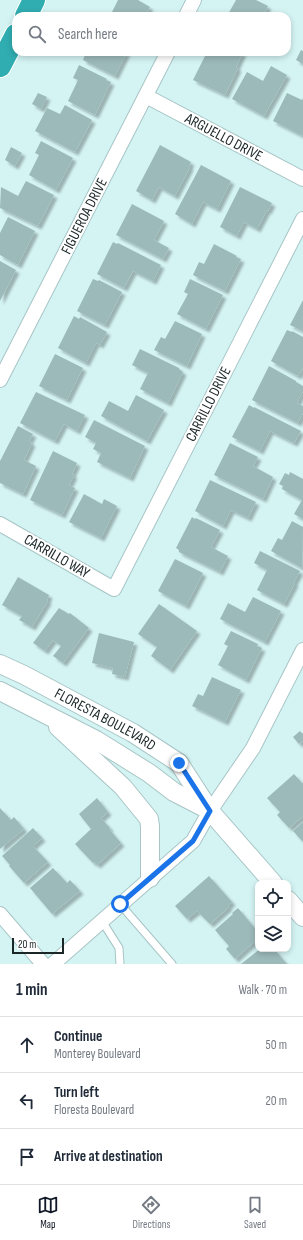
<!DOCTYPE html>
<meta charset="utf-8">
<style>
body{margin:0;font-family:"Sofia Sans Condensed",sans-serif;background:#f2f2f3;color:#1f2937}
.controls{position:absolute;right:12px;bottom:12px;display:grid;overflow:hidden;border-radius:8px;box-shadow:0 2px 6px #0003}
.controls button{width:36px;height:36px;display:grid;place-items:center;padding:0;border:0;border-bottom:1px solid #e0e1e3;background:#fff;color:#1f2937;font:20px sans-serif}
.scale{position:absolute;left:12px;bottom:10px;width:52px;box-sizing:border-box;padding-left:4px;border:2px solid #1b2627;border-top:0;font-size:11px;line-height:14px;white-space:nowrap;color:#1b2627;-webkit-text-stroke:3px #fff;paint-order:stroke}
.stop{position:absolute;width:12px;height:12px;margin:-9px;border:3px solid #1a73e8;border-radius:50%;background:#fff}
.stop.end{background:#1a73e8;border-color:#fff;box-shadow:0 1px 4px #0008}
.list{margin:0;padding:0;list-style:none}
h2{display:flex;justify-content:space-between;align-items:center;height:52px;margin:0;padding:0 16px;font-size:17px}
h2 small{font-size:13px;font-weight:400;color:#747a83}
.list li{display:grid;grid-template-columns:26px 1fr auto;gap:12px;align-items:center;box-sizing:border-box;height:56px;padding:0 16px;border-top:1px solid #e0e1e3}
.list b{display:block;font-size:15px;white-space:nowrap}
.list p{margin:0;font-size:13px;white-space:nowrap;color:#747a83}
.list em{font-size:13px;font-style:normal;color:#747a83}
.icon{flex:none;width:22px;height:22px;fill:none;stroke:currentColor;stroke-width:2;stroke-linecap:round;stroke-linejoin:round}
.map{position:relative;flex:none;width:303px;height:964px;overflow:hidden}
.search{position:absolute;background:#fff;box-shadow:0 2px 6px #0003;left:12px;right:12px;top:12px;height:44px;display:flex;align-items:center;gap:10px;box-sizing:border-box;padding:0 14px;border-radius:12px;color:#747a83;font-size:15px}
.sheet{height:220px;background:#fff}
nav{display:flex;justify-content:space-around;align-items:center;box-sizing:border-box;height:56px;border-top:1px solid #e0e1e3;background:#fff;font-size:11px;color:#747a83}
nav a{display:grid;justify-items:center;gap:2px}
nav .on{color:#111827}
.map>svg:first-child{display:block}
.building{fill:#9dbabb;filter:url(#shadow)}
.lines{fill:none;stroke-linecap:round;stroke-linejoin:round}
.service-casing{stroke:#a8c5c6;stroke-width:9}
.minor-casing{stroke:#a8c5c6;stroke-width:16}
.tertiary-casing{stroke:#a8c5c6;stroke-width:20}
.motorway-casing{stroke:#fff;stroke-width:24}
.service{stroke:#fff;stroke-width:7}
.minor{stroke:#fff;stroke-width:14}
.tertiary{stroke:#fff;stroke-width:18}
.motorway{stroke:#30adb1;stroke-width:22}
.route{stroke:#1a73e8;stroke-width:5}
.labels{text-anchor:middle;stroke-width:4;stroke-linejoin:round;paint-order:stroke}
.street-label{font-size:15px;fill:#1b2627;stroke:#fff}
</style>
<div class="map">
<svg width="303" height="964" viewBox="0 0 303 964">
<defs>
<filter id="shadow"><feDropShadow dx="3.5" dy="3.5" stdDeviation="1" flood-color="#0004"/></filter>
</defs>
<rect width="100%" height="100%" fill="#d4f3f3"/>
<g class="building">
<path d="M 118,0 L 138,0 L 150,7 L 145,16 L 110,16 Z"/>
<path d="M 236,0 L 256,0 L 268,6 L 263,16 L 227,16 Z"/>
<path d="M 301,50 L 303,51 L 303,64 L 296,60 Z"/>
<path d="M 86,52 L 127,52 L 115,76 L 83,60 Z"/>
<path d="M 207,52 L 243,52 L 236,67 L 238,68 L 225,95 L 193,80 Z"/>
<path d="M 79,65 L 107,79 L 106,80 L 111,82 L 95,115 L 68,101 L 78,80 L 73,78 Z"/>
<path d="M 271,66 L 287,75 L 264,116 L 232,99 L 247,72 L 263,81 Z"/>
<path d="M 38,93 L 47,97 L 41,109 L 32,104 Z"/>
<path d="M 287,93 L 302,100 L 303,98 L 303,136 L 273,121 Z"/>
<path d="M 65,105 L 92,120 L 75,152 L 35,131 L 47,108 L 60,114 Z"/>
<path d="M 41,141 L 73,158 L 56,190 L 29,175 L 39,155 L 35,153 Z"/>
<path d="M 160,145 L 191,162 L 189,166 L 190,167 L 175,196 L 159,187 L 152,200 L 136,191 Z"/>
<path d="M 11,147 L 22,153 L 15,166 L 5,160 Z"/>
<path d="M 201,165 L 231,181 L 217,209 L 203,202 L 192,224 L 175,214 Z"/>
<path d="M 26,181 L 54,195 L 38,226 L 0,208 L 1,187 L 18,196 Z"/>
<path d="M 240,187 L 272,203 L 268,211 L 267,210 L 257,229 L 244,222 L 237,236 L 220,227 Z"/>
<path d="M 132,204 L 164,221 L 154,240 L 169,248 L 163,259 L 116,235 Z"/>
<path d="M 8,217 L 35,231 L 18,265 L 0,255 L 0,233 Z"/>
<path d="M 113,242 L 117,244 L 118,243 L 161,265 L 153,281 L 133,271 L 124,288 L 97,274 Z"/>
<path d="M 214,244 L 237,256 L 236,257 L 241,259 L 225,291 L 193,275 L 199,262 L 204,264 Z"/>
<path d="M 0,261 L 16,270 L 0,301 Z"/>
<path d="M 93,279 L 98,281 L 99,280 L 122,292 L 105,325 L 77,311 Z"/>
<path d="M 190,279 L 223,295 L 206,329 L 177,314 L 188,294 L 184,292 Z"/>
<path d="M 303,300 L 303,331 L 290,325 Z"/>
<path d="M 74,316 L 79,319 L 80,317 L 107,332 L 100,345 L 96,343 L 86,363 L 58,348 Z"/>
<path d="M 175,321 L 202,334 L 187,366 L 154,350 L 161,337 L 165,339 Z"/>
<path d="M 287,330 L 292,332 L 292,331 L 303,337 L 303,368 L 298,376 L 271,361 Z"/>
<path d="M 140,349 L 179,368 L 179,369 L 183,372 L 168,403 L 140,389 L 148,373 L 132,365 Z"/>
<path d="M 55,354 L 83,368 L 67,400 L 39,386 Z"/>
<path d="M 269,366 L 296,381 L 296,382 L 303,386 L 303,391 L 297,403 L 303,406 L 303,413 L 298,423 L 252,400 Z"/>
<path d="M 36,392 L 85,415 L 77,431 L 64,424 L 55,441 L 20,423 Z"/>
<path d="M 136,395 L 164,410 L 147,441 L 101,416 L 109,401 L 128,411 Z"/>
<path d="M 249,405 L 254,408 L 254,407 L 301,431 L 294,443 L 270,431 L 260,451 L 232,437 Z"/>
<path d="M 94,420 L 145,446 L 130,478 L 97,462 L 101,453 L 93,449 L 96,443 L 85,437 Z"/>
<path d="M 18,426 L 33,434 L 29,441 L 32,443 L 24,460 L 36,466 L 23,494 L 0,483 L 0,461 Z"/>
<path d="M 230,443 L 258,457 L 253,466 L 273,477 L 263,499 L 214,475 Z"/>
<path d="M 53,451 L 77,463 L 72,474 L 74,475 L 69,485 L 75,488 L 62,515 L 30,500 Z"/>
<path d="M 290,472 L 303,479 L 303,519 L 294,514 L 302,500 L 282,489 L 283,486 L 279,484 L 285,473 L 289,475 Z"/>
<path d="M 210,480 L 256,502 L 248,518 L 231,510 L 223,526 L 195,511 Z"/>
<path d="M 84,494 L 102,504 L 104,499 L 117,506 L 101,538 L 69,522 Z"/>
<path d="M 192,517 L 195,519 L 196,518 L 220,530 L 211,547 L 228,556 L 220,572 L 179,552 L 179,550 L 176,548 Z"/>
<path d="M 292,521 L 303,527 L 302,568 L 271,551 L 278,538 L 282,540 Z"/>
<path d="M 260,551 L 300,571 L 294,582 L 295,583 L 284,604 L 257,590 L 267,570 L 254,563 Z"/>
<path d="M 175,559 L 203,573 L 186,606 L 158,591 Z"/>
<path d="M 18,577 L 49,595 L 47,600 L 48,601 L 32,627 L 19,620 L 22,616 L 2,605 Z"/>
<path d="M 253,597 L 281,611 L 265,642 L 220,619 L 228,603 L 245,612 Z"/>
<path d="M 159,604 L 197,631 L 170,670 L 151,656 L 157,647 L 138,634 Z"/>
<path d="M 59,608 L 69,614 L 70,613 L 89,628 L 63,663 L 53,656 L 61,646 L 53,640 L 45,651 L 33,643 Z"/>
<path d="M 231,631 L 258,644 L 257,646 L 262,648 L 246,680 L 218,665 L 228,646 L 224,644 Z"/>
<path d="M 99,633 L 134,642 L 125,677 L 112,674 L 113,668 L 92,663 Z"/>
<path d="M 212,677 L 234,687 L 241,690 L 225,722 L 192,706 L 198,694 L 203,696 Z"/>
<path d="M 300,731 L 303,734 L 303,741 L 299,744 L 293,737 Z"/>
<path d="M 294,774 L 302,783 L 303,783 L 303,816 L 289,828 L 277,815 L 280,812 L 267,798 Z"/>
<path d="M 97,798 L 108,812 L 101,818 L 110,828 L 109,829 L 121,843 L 97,865 L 94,862 L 93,863 L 75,844 L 91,829 L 79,814 Z"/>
<path d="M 0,808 L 11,820 L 14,817 L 24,829 L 0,849 Z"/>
<path d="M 303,822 L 303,842 L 293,831 Z"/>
<path d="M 33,828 L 42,838 L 33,846 L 48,862 L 24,883 L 9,866 L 10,865 L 2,856 Z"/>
<path d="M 53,868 L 67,883 L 70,880 L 80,891 L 52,914 L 30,888 Z"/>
<path d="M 209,876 L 232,902 L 228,906 L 229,907 L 210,924 L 197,911 L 187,919 L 175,906 Z"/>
<path d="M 238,908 L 258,932 L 258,938 L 235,959 L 226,949 L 229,946 L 215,930 L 233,914 L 232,913 Z"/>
<path d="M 260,949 L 274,949 L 287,964 L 241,964 Z"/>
</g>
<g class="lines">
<defs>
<g id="service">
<path d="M 120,904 L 172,964"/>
<path d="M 102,921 L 119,948 L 120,964"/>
</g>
<g id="minor">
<path d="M 186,16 L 194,0"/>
<path d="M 146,96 L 303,179"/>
<path d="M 0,380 L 168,52"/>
<path d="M 0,524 L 114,589 L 303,219"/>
<path d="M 0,914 L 43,964"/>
<path d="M 53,964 L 193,841 L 210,811 L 253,748 L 303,650"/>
</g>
<g id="tertiary">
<path id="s1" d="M 0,664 L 24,675 L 133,733 L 179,763 L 210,811 L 273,883"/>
<path d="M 0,691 L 96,740 L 149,773 L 174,792 L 209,810"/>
<path d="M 58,727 L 123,787 L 149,819 L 150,826 L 150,878"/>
<path d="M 288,900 L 303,917"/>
</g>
<g id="motorway">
<path d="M 26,16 L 34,0"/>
<path d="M 0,66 L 16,35"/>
</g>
</defs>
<use href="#service" class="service-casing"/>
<use href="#minor" class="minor-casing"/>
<use href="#tertiary" class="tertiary-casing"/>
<use href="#motorway" class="motorway-casing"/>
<use href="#service" class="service"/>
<use href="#minor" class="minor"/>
<use href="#tertiary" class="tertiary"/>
<use href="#motorway" class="motorway"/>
</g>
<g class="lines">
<path class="route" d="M 120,904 L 193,841 L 210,811 L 179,763"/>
</g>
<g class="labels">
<g class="street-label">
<text transform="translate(224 137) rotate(28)" y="5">ARGUELLO DRIVE</text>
<text transform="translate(84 216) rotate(-63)" y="5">FIGUEROA DRIVE</text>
<text transform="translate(208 404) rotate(-63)" y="5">CARRILLO DRIVE</text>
<text transform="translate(57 556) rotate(30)" y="5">CARRILLO WAY</text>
<text dy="5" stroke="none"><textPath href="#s1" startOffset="119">FLORESTA BOULEVARD</textPath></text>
</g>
</g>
</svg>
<div class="controls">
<button><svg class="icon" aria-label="locate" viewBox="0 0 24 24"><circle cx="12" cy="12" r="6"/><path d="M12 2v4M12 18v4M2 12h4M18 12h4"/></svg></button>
<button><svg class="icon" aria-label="layers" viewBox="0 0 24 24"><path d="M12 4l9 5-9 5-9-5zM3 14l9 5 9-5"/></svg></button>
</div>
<div class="scale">20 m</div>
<div class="stop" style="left:120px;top:904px"></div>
<div class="stop end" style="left:179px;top:763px"></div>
<div class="search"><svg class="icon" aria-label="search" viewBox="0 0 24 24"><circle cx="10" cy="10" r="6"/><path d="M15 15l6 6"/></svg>Search here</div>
</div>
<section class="sheet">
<h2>1 min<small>Walk · 70 m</small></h2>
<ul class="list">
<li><svg class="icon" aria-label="ahead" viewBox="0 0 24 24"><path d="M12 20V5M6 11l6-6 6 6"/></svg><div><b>Continue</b><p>Monterey Boulevard</p></div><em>50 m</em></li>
<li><svg class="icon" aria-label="left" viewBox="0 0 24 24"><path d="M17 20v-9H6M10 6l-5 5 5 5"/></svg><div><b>Turn left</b><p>Floresta Boulevard</p></div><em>20 m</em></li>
<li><svg class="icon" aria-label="arrive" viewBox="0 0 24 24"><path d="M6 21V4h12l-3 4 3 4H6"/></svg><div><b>Arrive at destination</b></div></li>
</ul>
</section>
<nav>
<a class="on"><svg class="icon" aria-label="map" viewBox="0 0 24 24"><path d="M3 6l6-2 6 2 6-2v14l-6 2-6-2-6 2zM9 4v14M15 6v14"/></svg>Map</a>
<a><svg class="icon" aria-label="directions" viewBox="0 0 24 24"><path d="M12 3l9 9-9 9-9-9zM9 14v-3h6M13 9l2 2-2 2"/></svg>Directions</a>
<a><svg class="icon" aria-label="saved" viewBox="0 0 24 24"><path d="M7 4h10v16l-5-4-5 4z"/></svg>Saved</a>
</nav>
